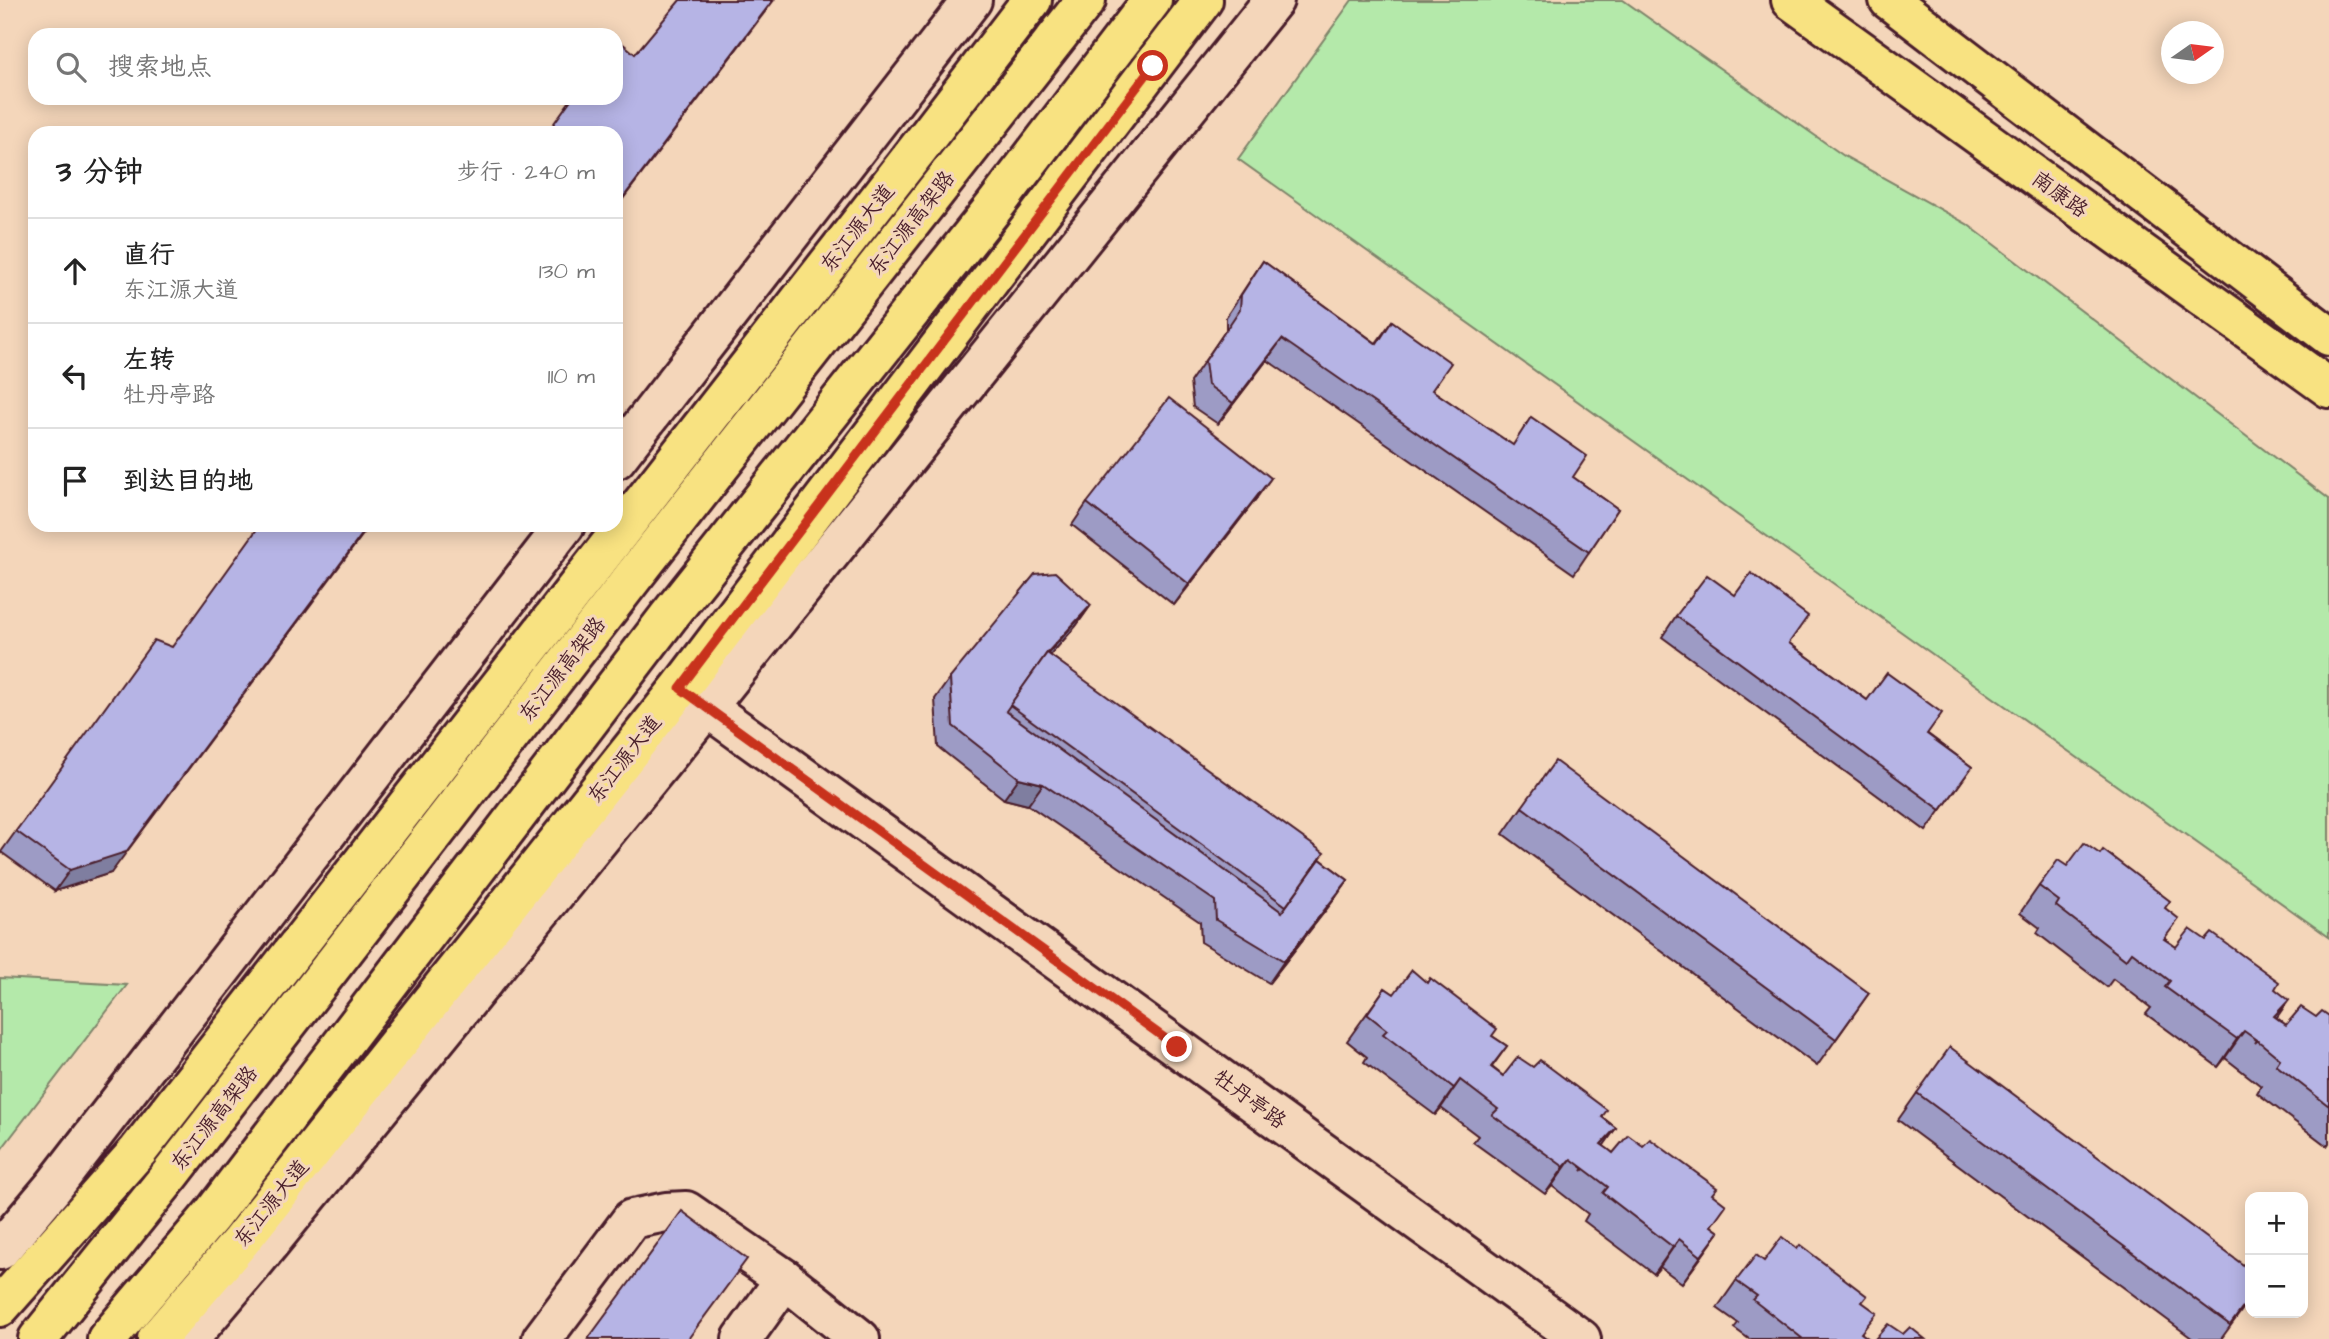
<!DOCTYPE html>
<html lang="zh">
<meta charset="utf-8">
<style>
body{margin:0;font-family:"Architects Daughter","LXGW WenKai TC",sans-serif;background:#f6f6f6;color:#222}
.controls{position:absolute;right:21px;bottom:21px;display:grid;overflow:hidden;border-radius:14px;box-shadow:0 4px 18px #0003}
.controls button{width:63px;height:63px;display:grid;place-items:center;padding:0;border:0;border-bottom:2px solid #e0e0e0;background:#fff;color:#222;font:35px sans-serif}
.compass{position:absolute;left:2161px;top:21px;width:63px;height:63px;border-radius:50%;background:#fff;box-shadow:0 4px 18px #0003;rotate:76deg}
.stop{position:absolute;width:21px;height:21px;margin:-16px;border:5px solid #c8321e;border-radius:50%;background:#fff}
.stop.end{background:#c8321e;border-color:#fff;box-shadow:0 2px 7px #0008}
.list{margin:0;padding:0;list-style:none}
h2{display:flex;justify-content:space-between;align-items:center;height:91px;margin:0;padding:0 28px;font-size:30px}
h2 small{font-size:23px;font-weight:400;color:#767676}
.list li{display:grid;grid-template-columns:46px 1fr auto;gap:21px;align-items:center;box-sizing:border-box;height:105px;padding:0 28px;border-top:2px solid #e0e0e0}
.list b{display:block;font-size:26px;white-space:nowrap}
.list p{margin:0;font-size:23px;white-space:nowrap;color:#767676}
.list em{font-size:23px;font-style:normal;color:#767676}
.icon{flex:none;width:38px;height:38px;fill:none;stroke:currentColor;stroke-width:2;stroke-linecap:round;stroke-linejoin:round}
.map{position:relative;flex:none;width:2329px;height:1339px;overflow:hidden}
.search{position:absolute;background:#fff;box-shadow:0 4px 18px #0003;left:28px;top:28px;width:595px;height:77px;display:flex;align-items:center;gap:18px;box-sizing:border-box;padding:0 24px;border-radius:21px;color:#767676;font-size:26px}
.panel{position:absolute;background:#fff;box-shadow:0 4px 18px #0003;left:28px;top:126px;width:595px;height:406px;border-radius:21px}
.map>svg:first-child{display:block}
.green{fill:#b4e9aa;stroke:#7f846a;stroke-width:2}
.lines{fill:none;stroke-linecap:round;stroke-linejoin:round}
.minor-casing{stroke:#4a1f2b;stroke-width:44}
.major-casing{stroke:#4a1f2b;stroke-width:44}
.highway-casing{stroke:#4a1f2b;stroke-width:44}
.minor{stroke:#f4d6ba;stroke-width:38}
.major{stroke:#f8e281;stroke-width:38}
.highway{stroke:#f8e281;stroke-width:38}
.wall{fill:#9d9bc5;stroke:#4a1f2b;stroke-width:2}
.shaded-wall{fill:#7f7ea0;stroke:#4a1f2b;stroke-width:2}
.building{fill:#b6b4e5;stroke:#4a1f2b;stroke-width:2}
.route{stroke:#c8321e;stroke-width:9}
.labels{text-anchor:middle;stroke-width:6;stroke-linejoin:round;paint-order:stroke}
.street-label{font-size:21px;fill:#4a1f2b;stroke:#f4d6ba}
</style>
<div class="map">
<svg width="2329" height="1339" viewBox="0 0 2329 1339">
<rect width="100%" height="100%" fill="#f4d6ba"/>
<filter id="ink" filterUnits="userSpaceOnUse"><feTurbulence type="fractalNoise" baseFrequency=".0143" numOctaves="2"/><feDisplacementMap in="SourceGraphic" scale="14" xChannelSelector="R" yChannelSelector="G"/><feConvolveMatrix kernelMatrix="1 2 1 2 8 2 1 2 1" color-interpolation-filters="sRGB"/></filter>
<g filter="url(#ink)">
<g class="green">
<path d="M 1352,0 L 1623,0 L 1844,156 L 1967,224 L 2329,499 L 2329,937 L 1238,159 Z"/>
<path d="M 0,978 L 127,985 L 0,1151 Z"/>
</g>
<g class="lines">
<defs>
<g id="minor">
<path d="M 616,459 L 972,0"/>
<path d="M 687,693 L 1581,1339"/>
<path d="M 0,1250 L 54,1186 L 565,525"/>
<path d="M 189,1339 L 256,1260 L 707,707 L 1274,0"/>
<path d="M 542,1339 L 632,1219 L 666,1212 L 686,1211 L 785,1279 L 860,1339"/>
<path d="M 742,1339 L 785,1279"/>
</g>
<g id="major">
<path d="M 1791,0 L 2329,388"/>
<path d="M 1889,0 L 2329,336"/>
<path d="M 0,1307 L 138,1151 L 924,141 L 1032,0"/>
<path d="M 157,1339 L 240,1242 L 680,688 L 1203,0"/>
</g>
<g id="highway">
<path d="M 38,1339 L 171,1174 L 633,577 L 1086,0"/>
<path d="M 107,1339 L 211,1216 L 669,616 L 994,207 L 1152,0"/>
</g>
</defs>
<use href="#minor" class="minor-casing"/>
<use href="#major" class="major-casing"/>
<use href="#highway" class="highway-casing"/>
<use href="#minor" class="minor"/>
<use href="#major" class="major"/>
<use href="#highway" class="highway"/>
</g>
<g class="wall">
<path d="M 1263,261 L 1376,343 L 1392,321 L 1432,390 L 1512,445 L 1573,477 L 1618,509 L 1574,574 L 1267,360 L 1218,424 L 1193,407 L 1190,382 L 1226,330 L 1226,317 Z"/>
<path d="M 1256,499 L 1174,605 L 1072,525 L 1087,503 Z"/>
<path d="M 1091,605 L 1076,626 L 1050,655 L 1348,880 L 1333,901 L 1269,983 L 1201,942 L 1200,922 L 1028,805 L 1004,799 L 938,747 L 935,699 L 950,678 Z"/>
<path d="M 1676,616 L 1789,643 L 1867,700 L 1928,734 L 1972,767 L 1926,831 L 1662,637 Z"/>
<path d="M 172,647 L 111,873 L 55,891 L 1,852 L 16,831 Z"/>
<path d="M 1522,807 L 1869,993 L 1817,1066 L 1503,834 Z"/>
<path d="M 2067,866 L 2165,908 L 2165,939 L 2176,947 L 2275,989 L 2276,1017 L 2286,1025 L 2316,1017 L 2329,1016 L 2329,1143 L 2327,1146 L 2257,1093 L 2261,1086 L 2225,1058 L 2218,1067 L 2146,1014 L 2151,1008 L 2133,994 L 2113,979 L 2107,987 L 2037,933 L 2040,928 L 2020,913 L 2039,886 Z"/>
<path d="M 1385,988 L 1394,994 L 1492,1036 L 1507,1046 L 1492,1067 L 1503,1076 L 1602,1117 L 1616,1128 L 1603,1146 L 1613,1153 L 1712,1195 L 1711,1226 L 1719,1232 L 1682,1283 L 1660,1267 L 1654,1274 L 1584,1221 L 1588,1214 L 1552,1186 L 1545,1194 L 1473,1142 L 1478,1136 L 1441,1108 L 1435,1115 L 1364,1062 L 1367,1057 L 1347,1041 Z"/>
<path d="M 1917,1093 L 2250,1299 L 2221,1339 L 2193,1339 L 1898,1120 Z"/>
<path d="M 1764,1261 L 1862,1303 L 1862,1334 L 1869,1339 L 1749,1339 L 1734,1328 L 1738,1323 L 1717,1308 L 1736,1281 Z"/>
</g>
<g class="shaded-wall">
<path d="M 773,0 L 774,0 L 616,208 L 616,207 Z"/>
<path d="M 1282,339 L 1267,360 L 1218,424 L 1233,403 Z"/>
<path d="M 1271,478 L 1256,499 L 1174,605 L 1189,584 Z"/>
<path d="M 369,525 L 370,525 L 111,873 L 55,891 L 70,870 Z"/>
<path d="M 1091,605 L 1076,626 L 1028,681 L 1043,659 Z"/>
<path d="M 1019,778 L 1043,784 L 1028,805 L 1004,799 Z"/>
<path d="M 1348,880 L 1333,901 L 1269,983 L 1284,961 Z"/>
<path d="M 2289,1000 L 2270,1027 L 2255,1043 L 2274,1016 Z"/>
<path d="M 2244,1031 L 2225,1058 L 2218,1067 L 2237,1039 Z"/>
<path d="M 1460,1080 L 1441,1108 L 1435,1115 L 1454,1088 Z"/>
<path d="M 1616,1128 L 1597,1155 L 1582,1171 L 1601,1144 Z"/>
<path d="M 1571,1159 L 1552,1186 L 1545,1194 L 1564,1167 Z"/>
<path d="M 1719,1232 L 1700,1259 L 1682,1283 L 1701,1256 Z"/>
<path d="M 1679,1239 L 1660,1267 L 1654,1274 L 1673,1247 Z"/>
</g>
<g class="building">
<path d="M 680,0 L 773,0 L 616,207 L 616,133 L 547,133 L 572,98 L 616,98 L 616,38 L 635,54 Z"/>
<path d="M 1263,261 L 1377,344 L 1392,321 L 1451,363 L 1432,390 L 1513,445 L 1531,417 L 1587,456 L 1573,477 L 1618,509 L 1589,552 L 1282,339 L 1233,403 L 1208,385 L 1205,361 L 1240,309 L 1241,295 Z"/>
<path d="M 1169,398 L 1271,478 L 1189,584 L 1087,503 Z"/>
<path d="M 260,525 L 369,525 L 126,852 L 70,870 L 16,831 L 154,640 L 172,647 Z"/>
<path d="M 1055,572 L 1091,605 L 1047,653 L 1006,711 L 1282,912 L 1320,859 L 1348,880 L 1284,961 L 1216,920 L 1215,901 L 1043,784 L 1019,778 L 953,726 L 950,678 L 1035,574 Z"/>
<path d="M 1751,573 L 1808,616 L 1789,643 L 1867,700 L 1887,673 L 1942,713 L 1927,734 L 1972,767 L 1941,810 L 1676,616 L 1707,575 L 1735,595 Z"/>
<path d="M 1047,653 L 1324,853 L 1286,906 L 1010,705 Z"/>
<path d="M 1555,761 L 1869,993 L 1836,1039 L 1522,807 Z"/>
<path d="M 2084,843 L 2100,854 L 2103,850 L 2170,901 L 2165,908 L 2179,919 L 2164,939 L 2176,947 L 2190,929 L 2206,940 L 2212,933 L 2279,982 L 2275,989 L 2289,1000 L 2274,1016 L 2286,1025 L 2301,1007 L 2316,1017 L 2322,1011 L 2329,1016 L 2329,1106 L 2276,1065 L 2280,1059 L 2262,1044 L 2244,1031 L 2237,1039 L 2165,987 L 2170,981 L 2152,967 L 2132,952 L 2126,960 L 2056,906 L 2059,901 L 2039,886 L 2058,860 L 2067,866 Z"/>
<path d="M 1412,970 L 1427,983 L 1430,978 L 1497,1029 L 1492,1036 L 1507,1046 L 1491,1067 L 1503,1076 L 1518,1057 L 1533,1067 L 1540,1060 L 1607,1110 L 1602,1117 L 1616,1128 L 1601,1144 L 1608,1149 L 1613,1153 L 1628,1135 L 1643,1146 L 1650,1139 L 1717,1188 L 1712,1194 L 1726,1205 L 1711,1226 L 1719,1232 L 1701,1256 L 1679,1239 L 1673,1247 L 1603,1193 L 1608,1187 L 1571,1159 L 1564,1167 L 1492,1115 L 1498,1109 L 1460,1080 L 1454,1088 L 1383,1034 L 1387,1030 L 1367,1014 L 1385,988 L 1394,994 Z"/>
<path d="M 1950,1047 L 2250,1270 L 2250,1298 L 2230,1325 L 1917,1093 Z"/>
<path d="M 682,1211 L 747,1259 L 688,1339 L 588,1339 Z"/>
<path d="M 1782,1237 L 1797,1249 L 1800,1245 L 1867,1296 L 1862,1302 L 1877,1313 L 1861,1333 L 1869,1339 L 1803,1339 L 1753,1300 L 1757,1296 L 1736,1281 L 1756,1255 L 1764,1261 Z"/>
<path d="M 1888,1324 L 1903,1334 L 1910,1327 L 1925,1339 L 1875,1339 Z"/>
</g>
</g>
<g class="lines" filter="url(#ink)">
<path class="route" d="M 1153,66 L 680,688 L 1177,1047"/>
</g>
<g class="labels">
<g class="street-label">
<text transform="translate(2060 194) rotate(36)" y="7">南康路</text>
<text transform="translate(911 223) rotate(-52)" y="7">东江源高架路</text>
<text transform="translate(857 228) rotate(-52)" y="7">东江源大道</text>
<text transform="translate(562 669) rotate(-52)" y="7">东江源高架路</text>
<text transform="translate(624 759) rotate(-52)" y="7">东江源大道</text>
<text transform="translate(1250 1099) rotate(36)" y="7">牡丹亭路</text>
<text transform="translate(214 1118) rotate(-52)" y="7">东江源高架路</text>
<text transform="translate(271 1203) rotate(-51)" y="7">东江源大道</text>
</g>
</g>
</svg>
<div class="controls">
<button>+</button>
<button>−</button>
</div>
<svg class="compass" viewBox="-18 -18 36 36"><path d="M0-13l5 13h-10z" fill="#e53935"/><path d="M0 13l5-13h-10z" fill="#767676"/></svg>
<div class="stop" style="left:1153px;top:66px"></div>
<div class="stop end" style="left:1177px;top:1047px"></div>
<div class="search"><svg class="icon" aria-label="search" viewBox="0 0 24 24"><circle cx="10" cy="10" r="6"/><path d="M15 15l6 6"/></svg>搜索地点</div>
<section class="panel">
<h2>3 分钟<small>步行 · 240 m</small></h2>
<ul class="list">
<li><svg class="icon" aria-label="ahead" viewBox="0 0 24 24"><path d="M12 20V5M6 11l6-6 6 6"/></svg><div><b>直行</b><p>东江源大道</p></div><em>130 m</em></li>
<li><svg class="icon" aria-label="left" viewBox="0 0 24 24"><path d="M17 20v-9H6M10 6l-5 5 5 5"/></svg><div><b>左转</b><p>牡丹亭路</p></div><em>110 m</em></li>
<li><svg class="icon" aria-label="arrive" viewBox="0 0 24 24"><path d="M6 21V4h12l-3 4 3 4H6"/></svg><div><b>到达目的地</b></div></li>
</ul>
</section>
</div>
